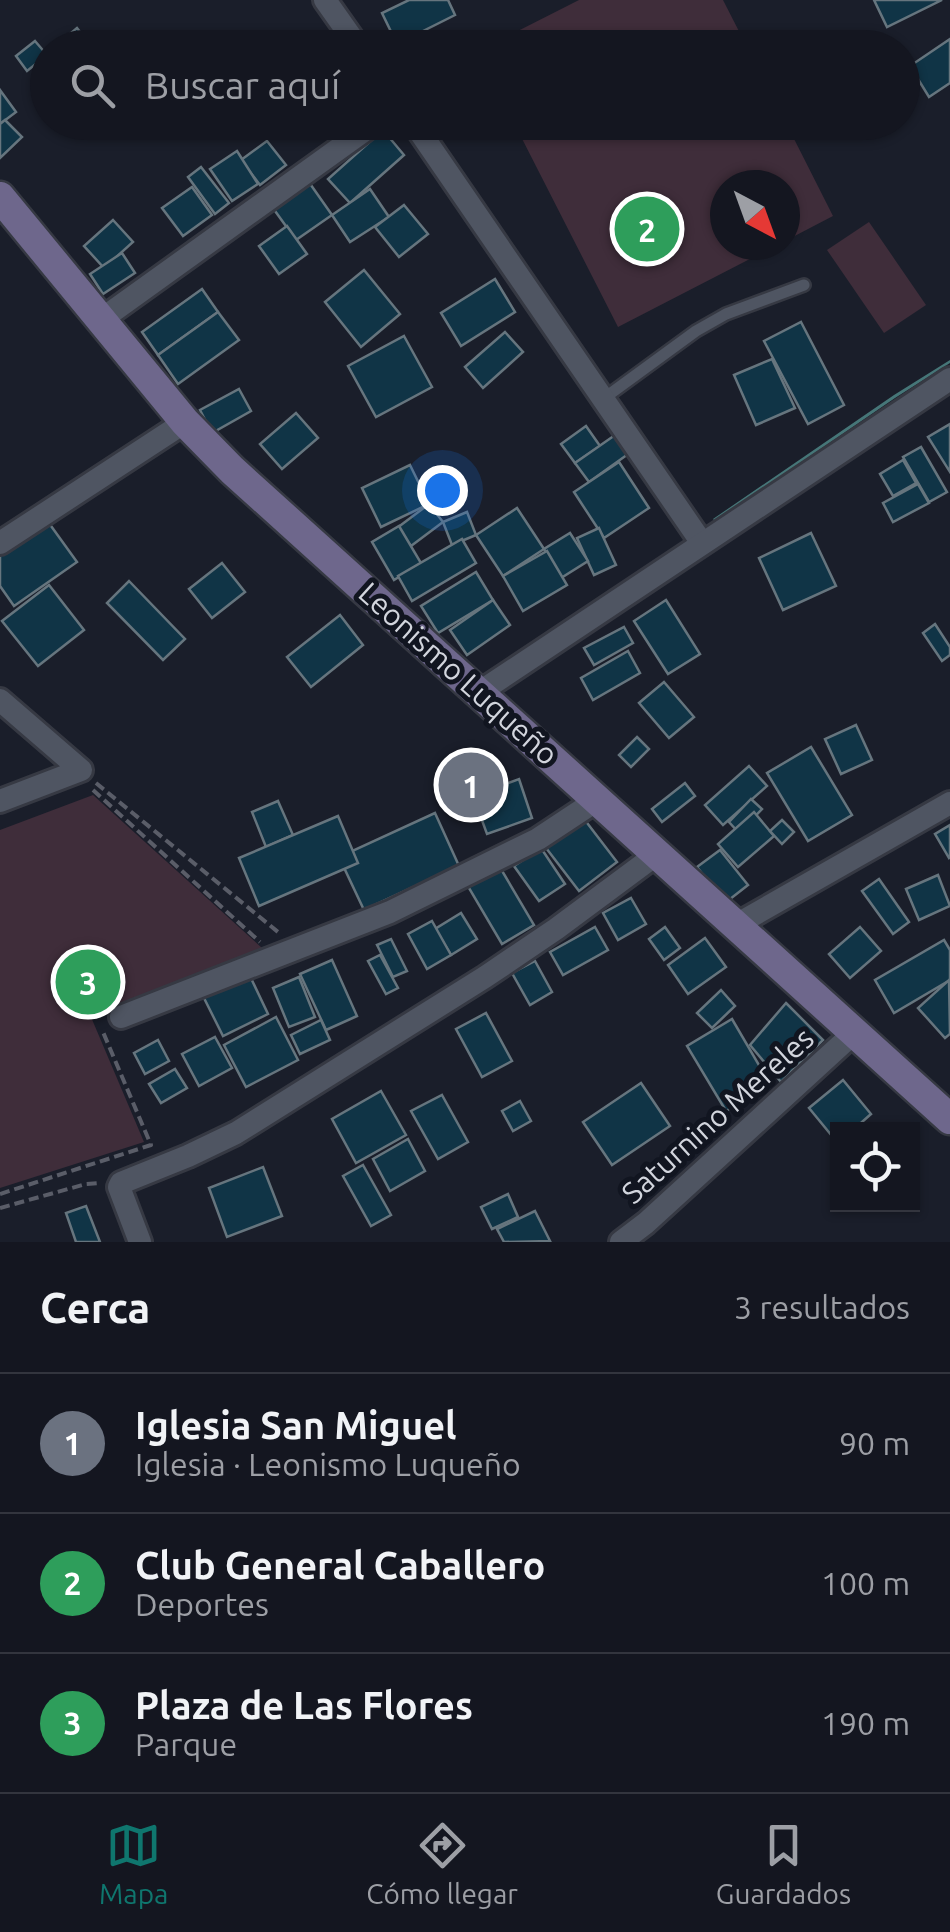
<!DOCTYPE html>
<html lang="es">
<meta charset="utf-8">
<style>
body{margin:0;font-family:Ubuntu,sans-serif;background:#1d1f29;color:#f1f3f6}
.controls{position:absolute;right:30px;bottom:30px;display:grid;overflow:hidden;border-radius:0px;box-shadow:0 2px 8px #0004}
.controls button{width:90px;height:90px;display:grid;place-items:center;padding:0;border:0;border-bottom:2px solid #33353e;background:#141620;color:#f1f3f6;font:50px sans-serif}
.compass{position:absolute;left:710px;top:170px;width:90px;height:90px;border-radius:50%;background:#141620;box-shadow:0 2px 8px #0004;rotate:139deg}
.you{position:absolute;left:442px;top:490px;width:35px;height:35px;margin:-25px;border:8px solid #fff;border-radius:50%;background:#1a73e8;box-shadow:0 0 0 15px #1a73e833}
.badge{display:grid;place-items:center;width:65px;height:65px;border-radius:50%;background:#0f766e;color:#fff;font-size:32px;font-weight:700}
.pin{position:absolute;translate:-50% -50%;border:5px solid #fff;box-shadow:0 2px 10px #0006}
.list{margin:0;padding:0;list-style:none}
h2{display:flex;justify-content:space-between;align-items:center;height:130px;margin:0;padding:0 40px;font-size:42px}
h2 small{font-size:32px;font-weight:400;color:#9d9fa5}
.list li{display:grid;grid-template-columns:65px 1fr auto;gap:30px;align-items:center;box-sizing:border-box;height:140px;padding:0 40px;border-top:2px solid #33353e}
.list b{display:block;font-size:38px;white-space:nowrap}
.list p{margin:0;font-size:32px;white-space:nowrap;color:#9d9fa5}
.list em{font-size:32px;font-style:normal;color:#9d9fa5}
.icon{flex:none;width:55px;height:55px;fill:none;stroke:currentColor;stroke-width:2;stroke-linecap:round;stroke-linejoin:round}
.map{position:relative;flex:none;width:950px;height:1242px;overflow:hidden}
.search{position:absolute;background:#141620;box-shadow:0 2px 8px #0004;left:30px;right:30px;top:30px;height:110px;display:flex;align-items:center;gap:25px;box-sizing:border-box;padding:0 35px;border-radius:55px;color:#9d9fa5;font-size:38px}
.sheet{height:550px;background:#141620}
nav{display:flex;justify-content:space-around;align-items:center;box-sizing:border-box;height:140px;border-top:2px solid #33353e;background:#141620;font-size:28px;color:#9d9fa5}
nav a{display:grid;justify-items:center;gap:5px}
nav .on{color:#0f766e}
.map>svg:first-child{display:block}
.green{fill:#3f2d3a}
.water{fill:#467678}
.building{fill:#103446;stroke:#66757e;stroke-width:2.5}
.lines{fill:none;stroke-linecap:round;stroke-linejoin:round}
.lane-casing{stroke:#363943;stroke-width:16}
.street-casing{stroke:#363943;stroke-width:28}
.secondary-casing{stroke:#363943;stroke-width:35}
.path{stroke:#5a5d68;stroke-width:4;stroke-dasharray:10 5;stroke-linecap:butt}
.lane{stroke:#4f5562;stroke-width:11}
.street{stroke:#4f5562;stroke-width:22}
.secondary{stroke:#6e678c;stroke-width:30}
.labels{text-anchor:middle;stroke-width:10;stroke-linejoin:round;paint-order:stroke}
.street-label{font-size:30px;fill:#d2d5dd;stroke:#111520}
</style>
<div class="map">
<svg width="950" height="1242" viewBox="0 0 950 1242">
<rect width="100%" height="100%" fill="#1a1e2a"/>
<g class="green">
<path d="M 579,0 L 723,0 L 747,47 L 486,47 Z"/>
<path d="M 514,123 L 786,123 L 833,216 L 785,241 L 785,185 L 725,185 L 725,245 L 777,245 L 618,327 Z"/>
<path d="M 869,222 L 926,305 L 884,333 L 827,250 Z"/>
<path d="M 93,795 L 262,948 L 91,1017 L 144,1142 L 0,1188 L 0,830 Z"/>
</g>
<path class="water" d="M 950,360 L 950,363 L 895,398 L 715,521 L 713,519 L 894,395 Z"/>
<g class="building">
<path d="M 409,0 L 448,0 L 455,15 L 397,44 L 382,13 Z"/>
<path d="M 874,0 L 942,0 L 887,27 Z"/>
<path d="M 77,28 L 93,48 L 53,48 Z"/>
<path d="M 950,39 L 950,83 L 929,97 L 910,66 Z"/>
<path d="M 35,41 L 47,55 L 27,71 L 16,56 Z"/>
<path d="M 0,90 L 16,112 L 0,124 Z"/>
<path d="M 5,120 L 22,137 L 0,158 L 0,124 Z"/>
<path d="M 383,130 L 404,155 L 350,203 L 328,179 Z"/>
<path d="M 267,141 L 286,165 L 260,185 L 241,160 Z"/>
<path d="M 237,151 L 258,184 L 232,201 L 210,169 Z"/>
<path d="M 201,167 L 229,203 L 215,214 L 188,177 Z"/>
<path d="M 306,178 L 332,215 L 296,240 L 270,204 Z"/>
<path d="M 192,187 L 212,215 L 183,236 L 162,208 Z"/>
<path d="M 370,189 L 389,217 L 350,242 L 332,215 Z"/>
<path d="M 404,205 L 428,234 L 399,257 L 375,227 Z"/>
<path d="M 113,220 L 133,242 L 104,268 L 84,246 Z"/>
<path d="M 287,226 L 307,254 L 279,274 L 259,246 Z"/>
<path d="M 122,253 L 135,273 L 103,294 L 90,274 Z"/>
<path d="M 364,270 L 400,314 L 361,347 L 325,302 Z"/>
<path d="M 495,279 L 515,312 L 461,346 L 441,313 Z"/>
<path d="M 202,289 L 218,312 L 158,355 L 142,332 Z"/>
<path d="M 218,312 L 239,340 L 178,384 L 158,355 Z"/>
<path d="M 801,322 L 844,405 L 808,424 L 764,341 Z"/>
<path d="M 505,332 L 523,352 L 483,388 L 465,367 Z"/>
<path d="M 404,336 L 432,387 L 376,417 L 348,366 Z"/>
<path d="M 772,359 L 795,408 L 756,425 L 734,375 Z"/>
<path d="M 239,389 L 251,411 L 212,433 L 200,410 Z"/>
<path d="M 296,413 L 318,438 L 282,469 L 260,444 Z"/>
<path d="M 950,424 L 950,472 L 928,437 Z"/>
<path d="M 586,426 L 600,446 L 575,463 L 561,444 Z"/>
<path d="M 618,433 L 631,452 L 589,482 L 575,463 Z"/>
<path d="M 921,447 L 947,492 L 929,502 L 903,457 Z"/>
<path d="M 903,460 L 916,483 L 893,496 L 880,474 Z"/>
<path d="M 619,462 L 649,508 L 604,538 L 574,492 Z"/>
<path d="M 410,465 L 429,504 L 381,527 L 362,488 Z"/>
<path d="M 918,484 L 929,503 L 893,522 L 883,503 Z"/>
<path d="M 429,504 L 443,522 L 411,546 L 397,528 Z"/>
<path d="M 517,508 L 544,549 L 503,576 L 476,535 Z"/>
<path d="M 467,512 L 476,535 L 452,545 L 443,522 Z"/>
<path d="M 46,519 L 77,562 L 14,606 L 0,586 L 0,552 Z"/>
<path d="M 399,526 L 421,563 L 394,580 L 372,542 Z"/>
<path d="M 599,528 L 616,565 L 594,575 L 577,538 Z"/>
<path d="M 570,533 L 588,561 L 561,578 L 544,549 Z"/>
<path d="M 811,533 L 836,586 L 783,610 L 759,558 Z"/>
<path d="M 462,539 L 476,563 L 412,601 L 398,576 Z"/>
<path d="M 547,551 L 567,585 L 523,611 L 503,576 Z"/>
<path d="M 222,563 L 245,592 L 212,618 L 189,589 Z"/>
<path d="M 476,572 L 493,600 L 438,633 L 421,606 Z"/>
<path d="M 129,581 L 185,639 L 163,660 L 107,603 Z"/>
<path d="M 49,585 L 84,630 L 38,666 L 2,621 Z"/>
<path d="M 493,600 L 510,625 L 467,655 L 450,630 Z"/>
<path d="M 666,600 L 700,654 L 668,674 L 634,621 Z"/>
<path d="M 340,615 L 363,645 L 311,687 L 287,657 Z"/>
<path d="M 935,624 L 950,647 L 950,655 L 942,661 L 923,633 Z"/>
<path d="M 624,627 L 633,643 L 594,665 L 584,648 Z"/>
<path d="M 628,651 L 640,673 L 593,700 L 581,678 Z"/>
<path d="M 664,682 L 694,717 L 669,738 L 639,703 Z"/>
<path d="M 856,725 L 872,760 L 841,774 L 825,739 Z"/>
<path d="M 637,737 L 649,749 L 631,767 L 619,755 Z"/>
<path d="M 811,747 L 852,815 L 808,841 L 767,773 Z"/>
<path d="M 749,766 L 767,786 L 723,825 L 705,805 Z"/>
<path d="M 519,779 L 532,818 L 487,834 L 473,796 Z"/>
<path d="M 685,783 L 695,796 L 662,822 L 652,809 Z"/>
<path d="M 751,799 L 762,809 L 739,833 L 729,822 Z"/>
<path d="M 278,801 L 293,835 L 266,847 L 252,812 Z"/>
<path d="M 754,812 L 774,836 L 738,867 L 718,844 Z"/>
<path d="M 435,813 L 459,866 L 364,910 L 339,857 Z"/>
<path d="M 581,815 L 617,862 L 579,891 L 543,844 Z"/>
<path d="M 338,816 L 358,863 L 259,906 L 239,858 Z"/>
<path d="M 782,820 L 794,832 L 782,844 L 770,831 Z"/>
<path d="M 950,825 L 950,857 L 949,858 L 935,834 Z"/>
<path d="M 541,848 L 565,884 L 539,901 L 514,866 Z"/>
<path d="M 720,850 L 748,885 L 725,903 L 697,867 Z"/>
<path d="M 498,864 L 534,925 L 502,944 L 466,883 Z"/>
<path d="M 938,875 L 950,906 L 919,920 L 906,889 Z"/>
<path d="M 879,879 L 909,922 L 893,934 L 862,891 Z"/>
<path d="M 631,898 L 646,924 L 618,940 L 603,913 Z"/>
<path d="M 461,913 L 477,939 L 451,955 L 435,929 Z"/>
<path d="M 432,921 L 451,955 L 427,969 L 408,934 Z"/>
<path d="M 595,927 L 608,950 L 563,975 L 550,952 Z"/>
<path d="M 665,927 L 680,948 L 664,960 L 649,939 Z"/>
<path d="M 860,927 L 881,951 L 850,978 L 829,954 Z"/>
<path d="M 705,938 L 726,967 L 688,994 L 668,965 Z"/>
<path d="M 391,939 L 407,971 L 393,977 L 377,945 Z"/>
<path d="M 944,940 L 950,950 L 950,980 L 894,1013 L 875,980 Z"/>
<path d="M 380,955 L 398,988 L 386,994 L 368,961 Z"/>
<path d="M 332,960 L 357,1016 L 326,1030 L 300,974 Z"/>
<path d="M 535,961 L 552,992 L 530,1005 L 512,973 Z"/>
<path d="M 249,974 L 268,1014 L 223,1036 L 203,996 Z"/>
<path d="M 299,977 L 315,1017 L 289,1027 L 273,988 Z"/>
<path d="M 949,980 L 950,1034 L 945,1038 L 918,1008 Z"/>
<path d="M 721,990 L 735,1006 L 712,1028 L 697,1013 Z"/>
<path d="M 786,1003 L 823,1040 L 781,1082 L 750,1045 Z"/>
<path d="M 486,1013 L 512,1061 L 482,1077 L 456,1029 Z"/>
<path d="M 276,1017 L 298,1060 L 246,1087 L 224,1045 Z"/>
<path d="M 732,1019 L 770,1084 L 726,1111 L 687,1046 Z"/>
<path d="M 321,1020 L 330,1040 L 300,1054 L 291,1035 Z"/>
<path d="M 215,1037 L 232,1068 L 199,1086 L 182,1054 Z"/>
<path d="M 158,1040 L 169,1061 L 145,1074 L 134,1053 Z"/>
<path d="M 175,1069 L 187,1088 L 161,1103 L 149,1084 Z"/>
<path d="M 843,1080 L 871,1114 L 853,1130 L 838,1130 L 837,1142 L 809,1108 Z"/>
<path d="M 641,1083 L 670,1126 L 612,1165 L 583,1122 Z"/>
<path d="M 381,1091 L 406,1135 L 356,1163 L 332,1119 Z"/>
<path d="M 442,1095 L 468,1142 L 438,1159 L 411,1111 Z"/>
<path d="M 520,1101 L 531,1121 L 513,1131 L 502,1111 Z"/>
<path d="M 408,1139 L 425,1171 L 390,1191 L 373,1159 Z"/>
<path d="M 363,1165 L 391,1215 L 371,1226 L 343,1176 Z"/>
<path d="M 263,1167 L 282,1216 L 227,1237 L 209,1188 Z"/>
<path d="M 508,1194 L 518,1217 L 492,1229 L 481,1207 Z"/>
<path d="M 86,1206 L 100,1242 L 76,1242 L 66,1213 Z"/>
<path d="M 535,1211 L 550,1241 L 504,1242 L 497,1229 Z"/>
</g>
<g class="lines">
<defs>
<path id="lane" d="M 603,399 L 696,331 L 726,314 L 804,285"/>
<g id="street">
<path d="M 325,0 L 359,48"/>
<path d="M 413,122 L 702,543"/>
<path d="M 102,319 L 376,122"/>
<path d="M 0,543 L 185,422"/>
<path d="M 480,692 L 950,379"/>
<path d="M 0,700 L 81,770 L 0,801"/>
<path d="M 736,925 L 950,803"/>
<path d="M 121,1017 L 390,912 L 538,839 L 597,800"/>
<path d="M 140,1242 L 119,1187 L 121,1183 L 188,1156 L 236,1133 L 485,977 L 556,929 L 657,854"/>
<path d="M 621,1242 L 646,1223 L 855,1032"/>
</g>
<path id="secondary" d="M 0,197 L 185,422 L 232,470 L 950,1119"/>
</defs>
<use href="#lane" class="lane-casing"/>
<use href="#street" class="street-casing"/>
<use href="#secondary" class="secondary-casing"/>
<g class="path">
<path d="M 96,783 L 278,932"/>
<path d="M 93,790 L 260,942"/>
<path d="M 0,1194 L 151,1145 L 103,1032"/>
<path d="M 0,1208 L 86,1184 L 99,1183"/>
</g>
<use href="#lane" class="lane"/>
<use href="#street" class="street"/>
<use href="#secondary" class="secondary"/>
</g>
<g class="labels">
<g class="street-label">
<text transform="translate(458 674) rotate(42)" y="10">Leonismo Luqueño</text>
<text transform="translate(718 1116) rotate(-42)" y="10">Saturnino Mereles</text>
</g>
</g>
</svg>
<div class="controls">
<button><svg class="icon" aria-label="locate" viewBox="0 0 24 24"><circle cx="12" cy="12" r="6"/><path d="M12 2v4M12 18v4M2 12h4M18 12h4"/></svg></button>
</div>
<svg class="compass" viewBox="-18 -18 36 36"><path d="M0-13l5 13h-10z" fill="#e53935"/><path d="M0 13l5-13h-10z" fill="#9d9fa5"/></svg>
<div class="you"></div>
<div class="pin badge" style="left:471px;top:785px;background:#6b7280">1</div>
<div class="pin badge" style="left:647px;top:229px;background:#2e9e5b">2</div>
<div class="pin badge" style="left:88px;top:982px;background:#2e9e5b">3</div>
<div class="search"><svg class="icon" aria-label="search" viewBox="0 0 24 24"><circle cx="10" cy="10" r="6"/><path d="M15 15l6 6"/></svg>Buscar aquí</div>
</div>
<section class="sheet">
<h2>Cerca<small>3 resultados</small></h2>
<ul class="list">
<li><span class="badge" style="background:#6b7280">1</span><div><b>Iglesia San Miguel</b><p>Iglesia · Leonismo Luqueño</p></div><em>90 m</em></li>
<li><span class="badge" style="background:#2e9e5b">2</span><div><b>Club General Caballero</b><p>Deportes</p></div><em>100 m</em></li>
<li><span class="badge" style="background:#2e9e5b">3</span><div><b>Plaza de Las Flores</b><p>Parque</p></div><em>190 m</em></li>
</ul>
</section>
<nav>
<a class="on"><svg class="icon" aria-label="map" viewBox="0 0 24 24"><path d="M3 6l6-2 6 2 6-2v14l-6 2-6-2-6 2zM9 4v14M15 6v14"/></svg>Mapa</a>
<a><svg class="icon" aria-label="directions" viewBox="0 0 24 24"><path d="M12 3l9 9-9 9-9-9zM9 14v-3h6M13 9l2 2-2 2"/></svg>Cómo llegar</a>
<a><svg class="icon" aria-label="saved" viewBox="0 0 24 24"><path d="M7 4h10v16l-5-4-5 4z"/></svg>Guardados</a>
</nav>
